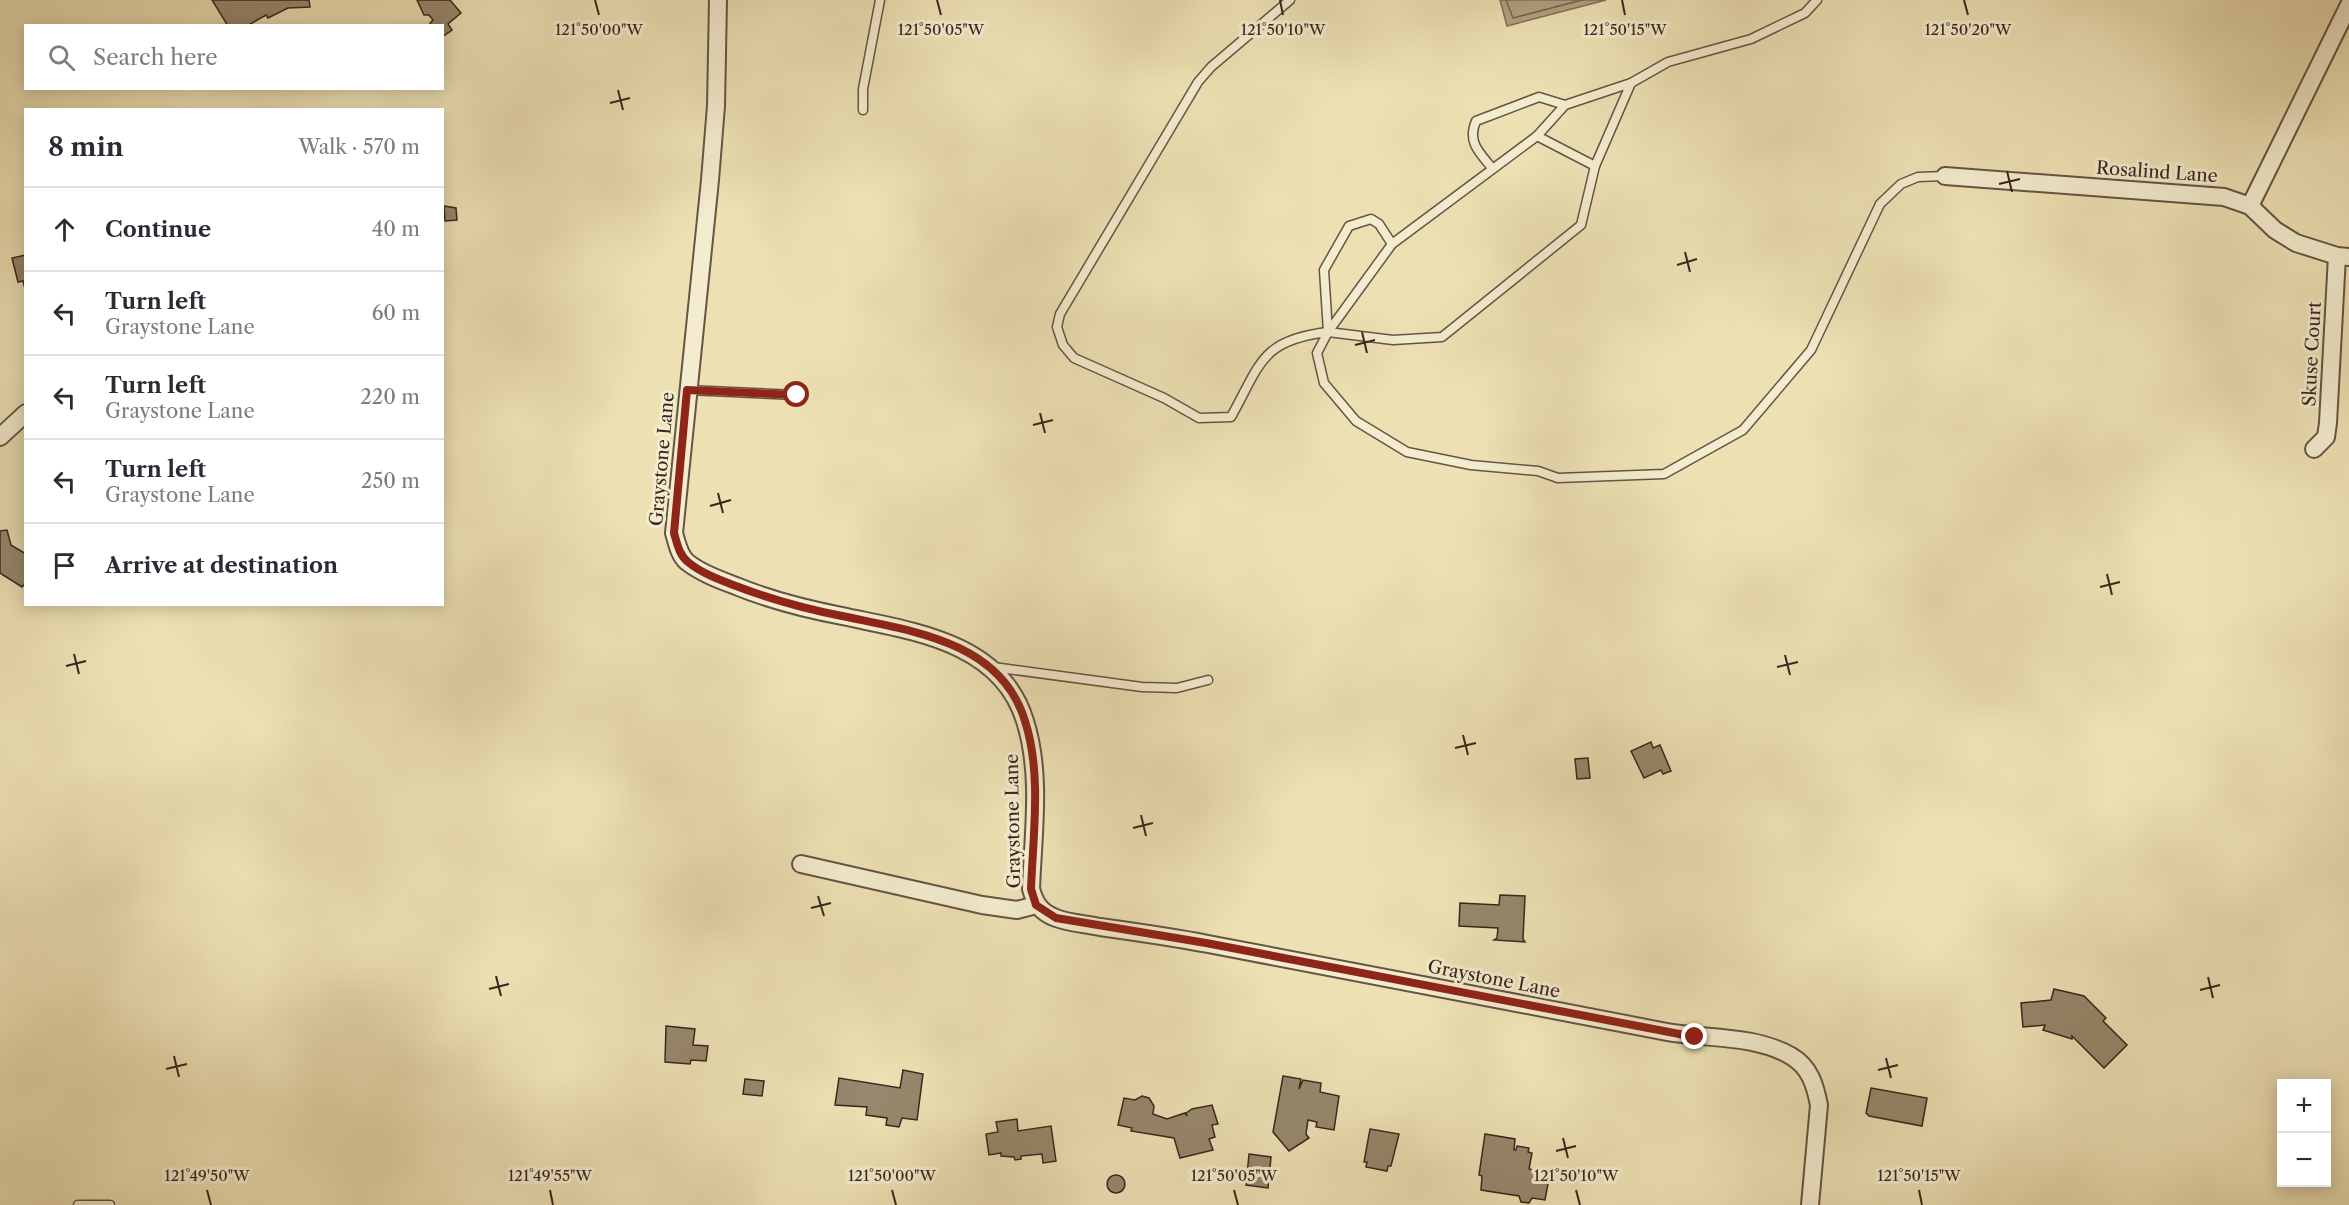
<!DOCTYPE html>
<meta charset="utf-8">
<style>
body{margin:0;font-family:"Libre Caslon Text",serif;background:#f2f2f3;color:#2b2b33}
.controls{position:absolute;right:18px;bottom:18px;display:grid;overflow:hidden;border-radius:0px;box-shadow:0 3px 15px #0003}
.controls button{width:54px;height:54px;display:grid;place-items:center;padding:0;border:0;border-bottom:2px solid #e1e1e2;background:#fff;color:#2b2b33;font:30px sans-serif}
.stop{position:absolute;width:18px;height:18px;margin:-14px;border:4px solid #8f2418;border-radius:50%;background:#fff}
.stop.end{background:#8f2418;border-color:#fff;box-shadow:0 2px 6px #0008}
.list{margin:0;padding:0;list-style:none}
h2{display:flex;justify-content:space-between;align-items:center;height:78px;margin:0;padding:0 24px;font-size:26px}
h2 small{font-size:20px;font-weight:400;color:#7c7c81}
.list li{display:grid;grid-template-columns:39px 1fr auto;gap:18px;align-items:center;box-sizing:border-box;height:84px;padding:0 24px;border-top:2px solid #e1e1e2}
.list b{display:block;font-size:22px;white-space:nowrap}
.list p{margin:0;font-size:20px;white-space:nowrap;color:#7c7c81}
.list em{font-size:20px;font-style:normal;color:#7c7c81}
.icon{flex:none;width:33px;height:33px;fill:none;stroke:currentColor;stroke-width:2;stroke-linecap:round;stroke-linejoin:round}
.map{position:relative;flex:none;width:2349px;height:1205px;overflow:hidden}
.search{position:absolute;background:#fff;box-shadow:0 3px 15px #0003;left:24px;top:24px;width:420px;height:66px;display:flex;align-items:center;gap:15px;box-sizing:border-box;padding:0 21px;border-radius:0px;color:#7c7c81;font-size:22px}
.panel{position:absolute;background:#fff;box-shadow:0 3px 15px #0003;left:24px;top:108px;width:420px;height:498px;border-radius:0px}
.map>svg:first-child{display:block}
.water{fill:#b0a181;stroke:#806f5a;stroke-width:1.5}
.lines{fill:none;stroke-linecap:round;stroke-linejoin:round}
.shore{stroke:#746350;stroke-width:1.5}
.building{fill:#97876c;stroke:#39251f;stroke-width:1.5}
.service-casing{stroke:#665444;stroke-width:11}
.minor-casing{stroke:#665444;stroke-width:20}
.service{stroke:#f3ecce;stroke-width:8}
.minor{stroke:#f3ecce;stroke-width:16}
.route{stroke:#8f2418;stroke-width:8}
.ticks{fill:none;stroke:#39251f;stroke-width:2}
.labels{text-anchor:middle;stroke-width:6;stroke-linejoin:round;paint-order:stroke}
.street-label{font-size:18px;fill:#39251f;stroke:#f3ecce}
.ticks-label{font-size:15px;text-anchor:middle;fill:#39251f;stroke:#f3ecce;stroke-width:6;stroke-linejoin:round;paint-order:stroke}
</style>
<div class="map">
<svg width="2349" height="1205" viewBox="0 0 2349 1205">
<rect width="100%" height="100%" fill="#ede1b4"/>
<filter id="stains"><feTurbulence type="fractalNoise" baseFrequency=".00333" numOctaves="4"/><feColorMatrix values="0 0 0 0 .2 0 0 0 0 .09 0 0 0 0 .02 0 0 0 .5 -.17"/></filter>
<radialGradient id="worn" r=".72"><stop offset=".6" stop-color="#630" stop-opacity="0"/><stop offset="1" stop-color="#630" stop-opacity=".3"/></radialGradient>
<path class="water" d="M 1500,0 L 1606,0 L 1507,26 Z"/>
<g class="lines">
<path class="shore" d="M 1506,0 L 1513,18 L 1582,0"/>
</g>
<g class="building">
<path d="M 212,0 L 309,0 L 310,7 L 288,8 L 268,18 L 266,15 L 247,26 L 228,26 Z"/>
<path d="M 417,0 L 450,0 L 461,13 L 448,24 L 452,30 L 442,37 L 442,26 L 432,26 L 430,23 L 433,20 L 429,15 L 424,15 Z"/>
<path d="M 444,206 L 456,208 L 457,220 L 445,221 Z"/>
<path d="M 26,255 L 26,293 L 23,281 L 18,282 L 12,258 Z"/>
<path d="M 7,530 L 11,545 L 26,554 L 26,582 L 22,587 L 0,573 L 0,531 Z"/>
<path d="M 1651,742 L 1653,748 L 1660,745 L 1671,771 L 1663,774 L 1661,770 L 1644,778 L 1631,751 Z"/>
<path d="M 1588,758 L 1590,778 L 1577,779 L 1575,759 Z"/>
<path d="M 1500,895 L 1525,896 L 1523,939 L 1525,942 L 1494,940 L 1497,938 L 1498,928 L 1459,926 L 1460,903 L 1499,905 Z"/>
<path d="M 2054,989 L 2084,996 L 2106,1018 L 2103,1021 L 2127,1045 L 2104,1068 L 2072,1036 L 2072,1039 L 2043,1030 L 2045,1025 L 2023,1027 L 2021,1003 L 2051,1000 Z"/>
<path d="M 666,1026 L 695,1029 L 693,1045 L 708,1046 L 706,1061 L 691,1060 L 690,1064 L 665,1062 Z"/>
<path d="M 903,1070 L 923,1074 L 917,1120 L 902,1118 L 899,1127 L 886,1125 L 887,1118 L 866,1115 L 867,1107 L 835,1105 L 839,1078 L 900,1088 Z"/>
<path d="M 1283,1076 L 1301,1079 L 1299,1089 L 1303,1080 L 1321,1083 L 1320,1092 L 1339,1096 L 1334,1130 L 1316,1127 L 1317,1122 L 1308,1120 L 1306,1134 L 1309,1138 L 1289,1151 L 1273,1132 Z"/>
<path d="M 745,1079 L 764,1081 L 762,1096 L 743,1094 Z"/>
<path d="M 1871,1088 L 1927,1098 L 1922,1126 L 1869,1116 L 1866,1113 Z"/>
<path d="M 1142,1096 L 1149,1098 L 1154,1106 L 1153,1114 L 1167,1119 L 1185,1113 L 1187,1116 L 1186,1113 L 1192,1109 L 1212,1105 L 1218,1124 L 1212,1125 L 1215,1137 L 1209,1139 L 1213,1150 L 1180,1158 L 1174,1138 L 1131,1131 L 1132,1128 L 1118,1125 L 1124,1098 L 1135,1100 Z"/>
<path d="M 1017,1119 L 1018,1131 L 1051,1126 L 1056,1161 L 1043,1163 L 1042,1154 L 1021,1156 L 1021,1159 L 1015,1160 L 1014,1157 L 1001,1156 L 1001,1153 L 989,1155 L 986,1134 L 998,1132 L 996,1122 Z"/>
<path d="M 1370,1129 L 1399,1134 L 1391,1166 L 1388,1166 L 1387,1171 L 1366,1167 L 1367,1162 L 1364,1162 Z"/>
<path d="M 1485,1134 L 1515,1139 L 1514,1150 L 1516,1150 L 1517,1146 L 1529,1148 L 1528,1152 L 1532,1153 L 1529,1169 L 1550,1173 L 1545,1200 L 1532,1198 L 1529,1203 L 1521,1202 L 1519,1196 L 1481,1190 L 1482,1176 L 1479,1175 Z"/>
<path d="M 1249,1154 L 1271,1157 L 1268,1188 L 1246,1185 Z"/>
<circle cx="1116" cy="1184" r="9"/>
</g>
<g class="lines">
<defs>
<g id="service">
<path d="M 1290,0 L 1211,67 L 1198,82 L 1060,314 L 1057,327 L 1063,345 L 1074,358 L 1164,398 L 1199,418 L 1231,417 C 1261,363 1261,340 1328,332 L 1392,244 L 1537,136 L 1565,105 L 1631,83"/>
<path d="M 1817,0 L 1805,13 L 1751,39 L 1668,62 L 1631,83 L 1595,166 L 1581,225 L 1442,337 L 1393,340 L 1328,332 L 1317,353 L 1324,383 L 1356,421 L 1407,452 L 1471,465 L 1538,471 L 1558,478 L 1664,474 L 1743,430 L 1811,350 L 1880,204 L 1901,184 L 1918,177 L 1945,176"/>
<path d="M 863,110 L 863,89 L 880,0"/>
<path d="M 1537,136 L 1595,166"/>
<path d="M 1492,168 C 1479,152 1467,142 1476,121 L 1539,97 L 1565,105"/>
<path d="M 1328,332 L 1324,270 L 1349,226 L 1371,219 L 1379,224 L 1392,244"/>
<path d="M 688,390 L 797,395"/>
<path d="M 993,667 L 1142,687 L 1177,688 L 1208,680"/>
<path d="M 78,1205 L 110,1205"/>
</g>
<g id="minor">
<path d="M 718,0 L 716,106 L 710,180 L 674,533 C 677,543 679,555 687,562 C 701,573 720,580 736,586 C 770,600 806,609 842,616 C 911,631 1001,641 1025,721 C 1042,774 1033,834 1031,889 C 1035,903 1040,912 1056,918 C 1069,923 1086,924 1100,927 C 1136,932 1172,937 1208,944 C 1361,972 1514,1003 1667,1032 C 1707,1039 1755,1035 1791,1056 C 1810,1067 1815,1085 1819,1105 L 1810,1205"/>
<path d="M 1945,176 L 2224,197 L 2250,206 L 2275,230 L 2296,243 L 2337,256 L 2349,257"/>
<path d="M 2250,206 L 2349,5"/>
<path d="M 0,437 L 26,413"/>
<path d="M 2314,449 L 2326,437 L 2328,423 L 2337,256"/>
<path d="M 801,864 L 982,905 L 1017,910 L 1036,905"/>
</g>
</defs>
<use href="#service" class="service-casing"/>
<use href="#minor" class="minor-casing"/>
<use href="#service" class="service"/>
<use href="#minor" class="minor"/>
</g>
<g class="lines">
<path class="route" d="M 797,395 L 687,390 L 674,533 C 677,543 679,555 688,562 C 701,573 720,580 736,586 C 770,599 806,609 842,616 C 911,631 1001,641 1025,721 C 1042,774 1033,834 1031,889 L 1036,905 L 1056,918 L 1206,943 L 1695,1037"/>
</g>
<path class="ticks" d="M 595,0 L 599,15M 937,0 L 941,15M 1280,0 L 1283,15M 1622,0 L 1625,15M 1964,0 L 1968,15M 618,90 L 623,110M 610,103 L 630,98M 2007,171 L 2012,192M 1999,184 L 2020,179M 1685,252 L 1690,272M 1677,265 L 1697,259M 1362,332 L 1367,353M 1355,345 L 1375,340M 1040,413 L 1045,433M 1033,425 L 1053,420M 718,493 L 723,513M 710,506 L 731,500M 2107,574 L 2112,595M 2100,587 L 2120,582M 74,654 L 79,674M 1785,655 L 1790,675M 66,666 L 86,661M 1777,667 L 1798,662M 1463,735 L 1468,755M 1455,748 L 1476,743M 1141,815 L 1146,836M 1133,828 L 1153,823M 818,896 L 824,916M 811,908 L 831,903M 496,976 L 501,996M 2208,977 L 2213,998M 489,989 L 509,984M 2200,990 L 2220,985M 174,1056 L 179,1077M 1886,1058 L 1891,1078M 166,1069 L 187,1064M 1878,1070 L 1898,1065M 1563,1138 L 1568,1158M 1556,1151 L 1576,1146M 207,1190 L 211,1205M 550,1190 L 553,1205M 892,1190 L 896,1205M 1234,1190 L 1238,1205M 1576,1190 L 1580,1205M 1919,1190 L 1922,1205"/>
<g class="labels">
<g class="street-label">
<text transform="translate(2157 172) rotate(4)" y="6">Rosalind Lane</text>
<text transform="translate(2312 354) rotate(-87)" y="6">Skuse Court</text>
<text transform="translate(662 459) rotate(-85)" y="6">Graystone Lane</text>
<text transform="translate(1013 821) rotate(-91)" y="6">Graystone Lane</text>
<text transform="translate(1494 979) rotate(11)" y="6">Graystone Lane</text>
</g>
</g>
<g class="ticks-label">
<text x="599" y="35">121°50'00"W</text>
<text x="941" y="35">121°50'05"W</text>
<text x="1283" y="35">121°50'10"W</text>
<text x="1625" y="35">121°50'15"W</text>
<text x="1968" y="35">121°50'20"W</text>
<text x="207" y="1181">121°49'50"W</text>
<text x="550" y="1181">121°49'55"W</text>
<text x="892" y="1181">121°50'00"W</text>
<text x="1234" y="1181">121°50'05"W</text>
<text x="1576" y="1181">121°50'10"W</text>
<text x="1919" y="1181">121°50'15"W</text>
</g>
<rect width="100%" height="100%" filter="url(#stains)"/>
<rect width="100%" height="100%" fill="url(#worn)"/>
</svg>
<div class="controls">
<button>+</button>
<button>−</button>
</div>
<div class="stop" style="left:797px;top:395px"></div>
<div class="stop end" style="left:1695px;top:1037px"></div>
<div class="search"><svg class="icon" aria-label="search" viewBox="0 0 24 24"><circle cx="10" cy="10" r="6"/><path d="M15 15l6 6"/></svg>Search here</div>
<section class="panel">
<h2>8 min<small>Walk · 570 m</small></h2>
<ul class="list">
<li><svg class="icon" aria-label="ahead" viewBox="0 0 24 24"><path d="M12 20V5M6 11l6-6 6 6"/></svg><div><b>Continue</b></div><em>40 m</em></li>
<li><svg class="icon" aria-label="left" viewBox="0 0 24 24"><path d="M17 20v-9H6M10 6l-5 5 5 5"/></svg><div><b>Turn left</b><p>Graystone Lane</p></div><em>60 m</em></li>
<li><svg class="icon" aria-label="left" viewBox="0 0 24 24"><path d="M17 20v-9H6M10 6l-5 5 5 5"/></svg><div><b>Turn left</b><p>Graystone Lane</p></div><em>220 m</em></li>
<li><svg class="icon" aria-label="left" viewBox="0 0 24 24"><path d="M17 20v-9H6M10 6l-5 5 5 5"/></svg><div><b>Turn left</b><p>Graystone Lane</p></div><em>250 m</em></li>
<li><svg class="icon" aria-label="arrive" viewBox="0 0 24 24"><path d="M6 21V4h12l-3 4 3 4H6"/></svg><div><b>Arrive at destination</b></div></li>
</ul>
</section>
</div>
